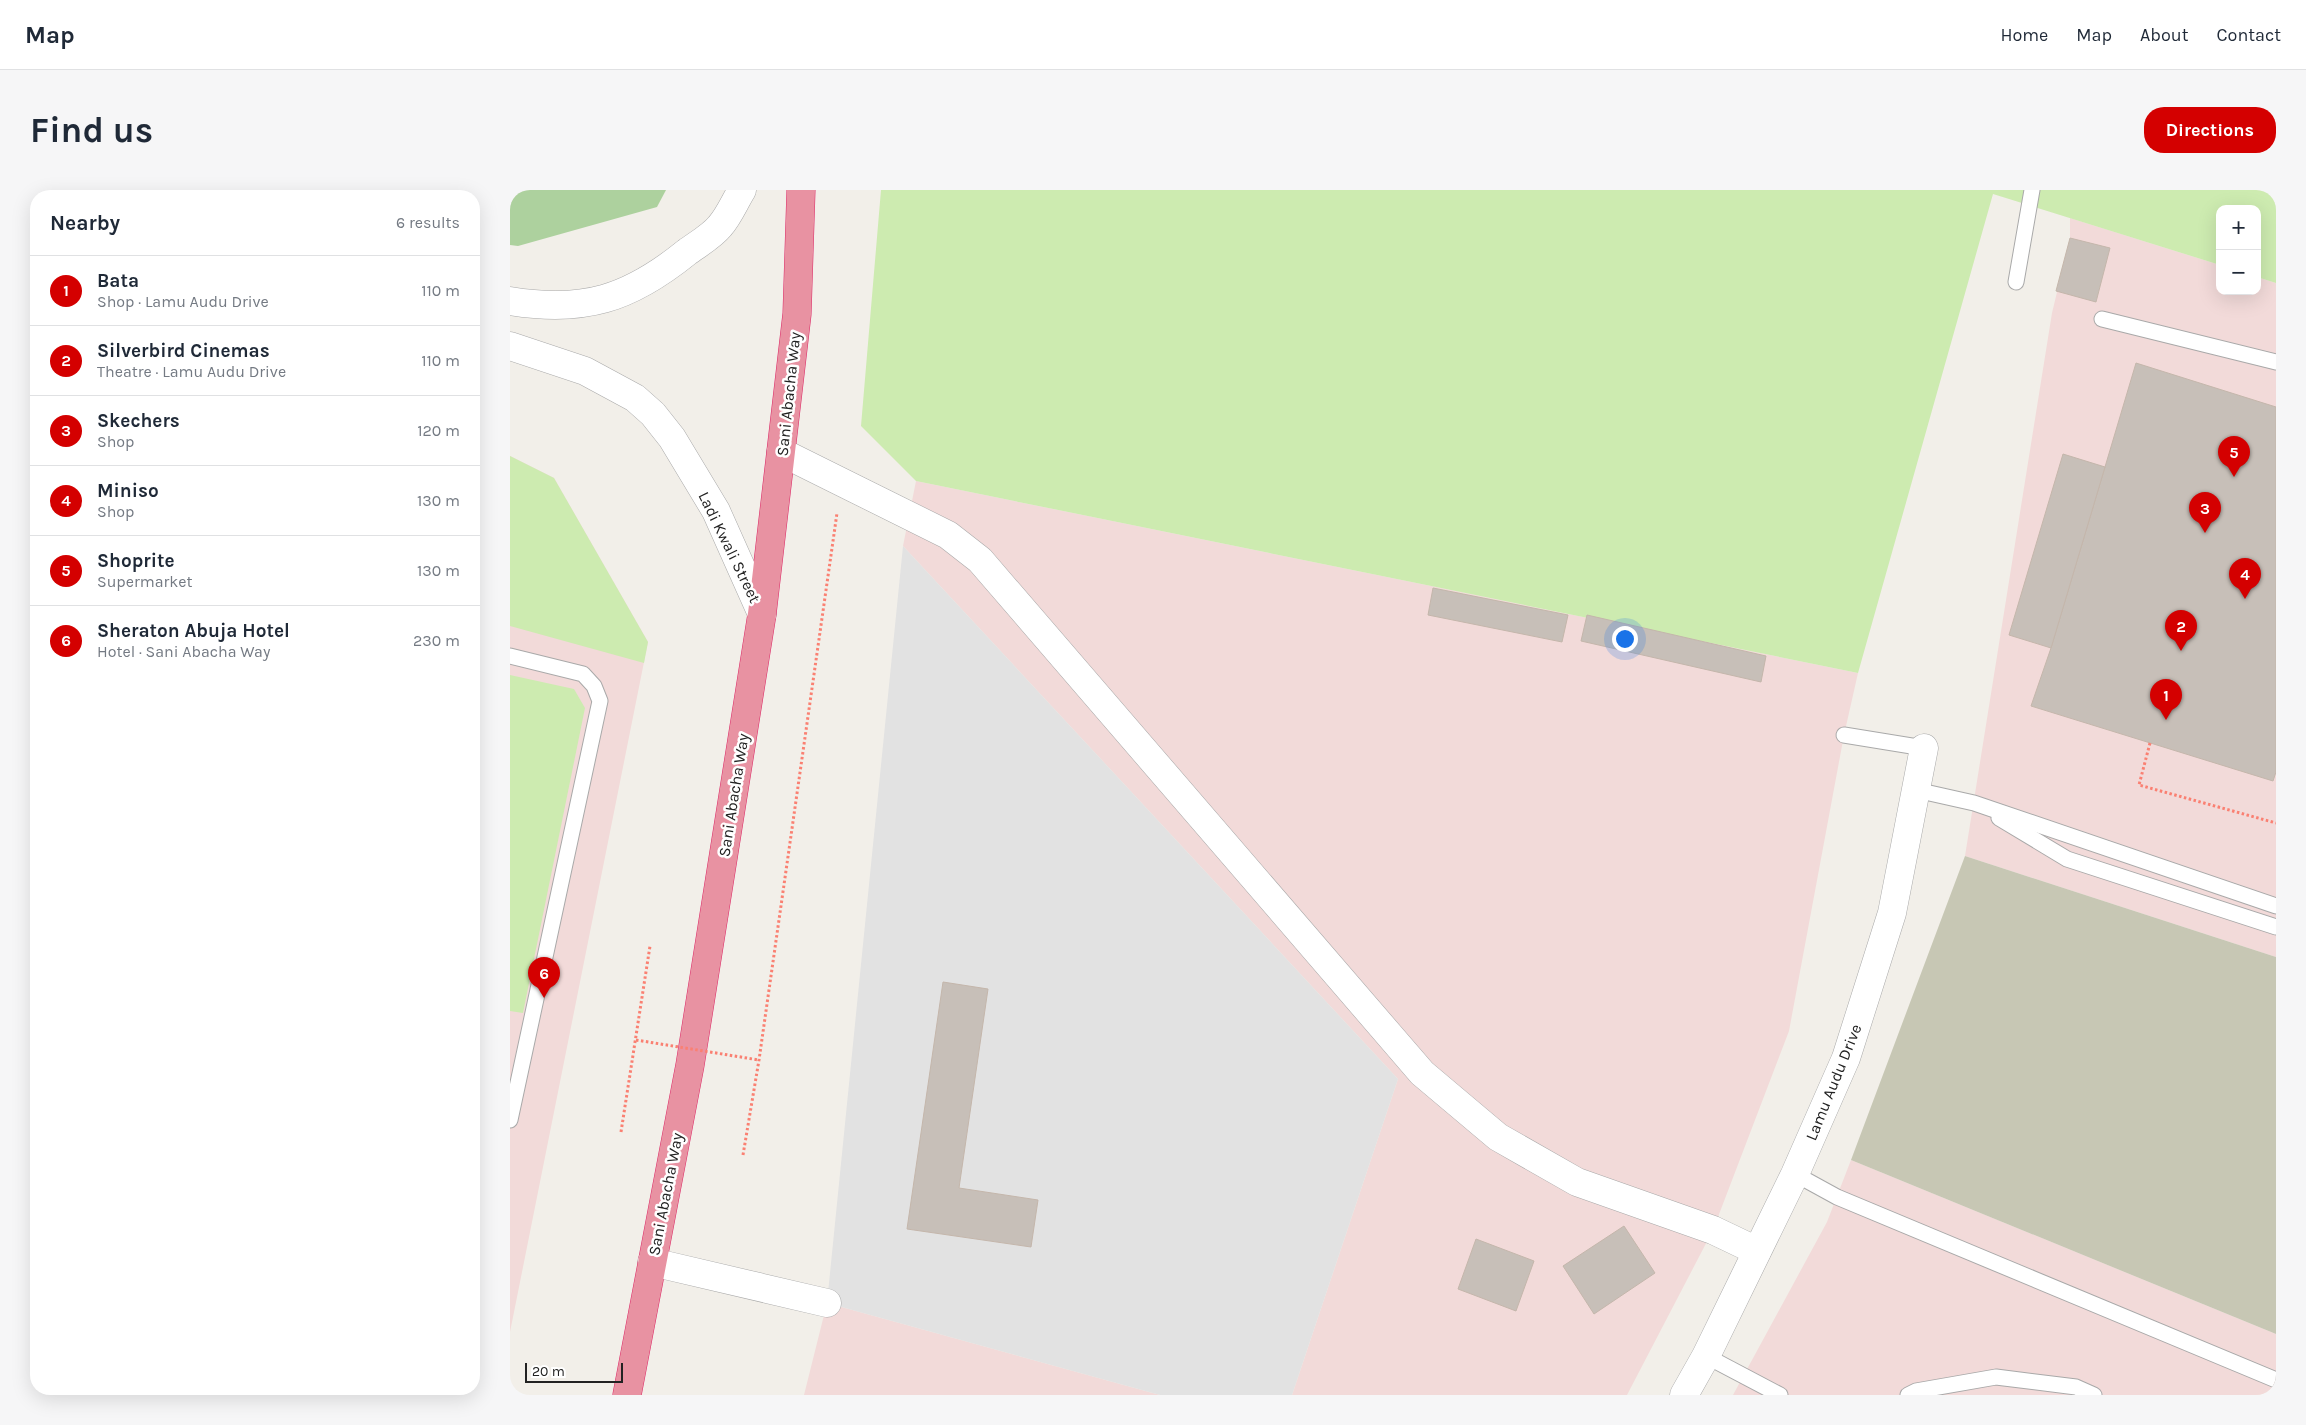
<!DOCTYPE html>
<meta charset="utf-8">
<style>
body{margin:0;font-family:Karla,sans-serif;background:#f6f6f7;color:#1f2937}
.controls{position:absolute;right:15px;top:15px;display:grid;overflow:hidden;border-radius:10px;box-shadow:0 5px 20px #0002}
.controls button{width:45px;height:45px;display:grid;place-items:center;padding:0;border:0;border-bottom:1px solid #e0e1e3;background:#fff;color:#1f2937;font:25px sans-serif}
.scale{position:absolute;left:15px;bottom:12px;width:98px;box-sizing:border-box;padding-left:5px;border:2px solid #222;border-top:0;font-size:14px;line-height:18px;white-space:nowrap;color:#222;-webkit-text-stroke:4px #fff;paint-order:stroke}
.you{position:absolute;left:1114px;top:448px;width:18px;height:18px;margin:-12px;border:4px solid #fff;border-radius:50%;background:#1a73e8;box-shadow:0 0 0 8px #1a73e833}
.badge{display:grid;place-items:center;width:32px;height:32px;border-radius:50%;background:#d40000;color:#fff;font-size:16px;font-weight:700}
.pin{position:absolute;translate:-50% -41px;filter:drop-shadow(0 1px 2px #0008)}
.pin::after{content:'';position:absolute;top:26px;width:18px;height:15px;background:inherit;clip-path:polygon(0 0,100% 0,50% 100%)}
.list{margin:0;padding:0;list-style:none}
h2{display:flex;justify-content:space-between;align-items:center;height:65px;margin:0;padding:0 20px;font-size:21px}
h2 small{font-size:16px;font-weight:400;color:#747a83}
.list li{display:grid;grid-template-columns:32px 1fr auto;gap:15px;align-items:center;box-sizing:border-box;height:70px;padding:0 20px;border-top:1px solid #e0e1e3}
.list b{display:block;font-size:19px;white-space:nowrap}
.list p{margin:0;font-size:16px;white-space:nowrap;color:#747a83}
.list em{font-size:16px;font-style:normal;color:#747a83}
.map{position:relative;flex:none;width:1766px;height:1205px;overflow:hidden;border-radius:20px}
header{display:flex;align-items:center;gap:30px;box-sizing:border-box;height:70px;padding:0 25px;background:#fff;border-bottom:1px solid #e0e1e3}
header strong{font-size:24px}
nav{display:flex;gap:28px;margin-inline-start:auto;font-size:18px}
.intro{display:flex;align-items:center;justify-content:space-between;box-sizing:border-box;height:120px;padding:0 30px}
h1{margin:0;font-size:35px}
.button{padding:12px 22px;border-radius:20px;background:#d40000;color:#fff;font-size:18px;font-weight:700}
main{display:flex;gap:30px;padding:0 30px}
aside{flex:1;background:#fff;border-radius:20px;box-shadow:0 5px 20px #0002}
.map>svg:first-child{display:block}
.commercial{fill:#f2dad9}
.construction{fill:#c7c7b4}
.grass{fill:#cdebb0}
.forest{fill:#add19e}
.parking{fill:#e2e2e2}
.building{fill:#c7bfb8;stroke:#c4b6ab}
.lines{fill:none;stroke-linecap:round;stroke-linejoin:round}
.service-casing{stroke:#a9a9a9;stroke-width:17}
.minor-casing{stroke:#a9a9a9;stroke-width:29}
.motorway-casing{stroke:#dc2a67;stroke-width:29}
.path{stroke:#fa8072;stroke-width:3;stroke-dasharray:2.5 2.5;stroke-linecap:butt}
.service{stroke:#fff;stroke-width:15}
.minor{stroke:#fff;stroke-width:28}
.motorway{stroke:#e892a2;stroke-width:28}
.path-bridge{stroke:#fa8072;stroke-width:3;stroke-dasharray:2.5 2.5;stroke-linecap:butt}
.labels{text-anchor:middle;stroke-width:5;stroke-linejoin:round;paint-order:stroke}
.street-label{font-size:16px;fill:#222;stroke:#fff}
</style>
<header>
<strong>Map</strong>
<nav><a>Home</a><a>Map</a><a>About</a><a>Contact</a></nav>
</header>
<div class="intro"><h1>Find us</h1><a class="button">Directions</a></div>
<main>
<aside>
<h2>Nearby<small>6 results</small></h2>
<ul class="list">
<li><span class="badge">1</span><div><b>Bata</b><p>Shop · Lamu Audu Drive</p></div><em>110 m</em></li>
<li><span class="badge">2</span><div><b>Silverbird Cinemas</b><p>Theatre · Lamu Audu Drive</p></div><em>110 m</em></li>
<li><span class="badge">3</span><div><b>Skechers</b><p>Shop</p></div><em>120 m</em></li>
<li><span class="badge">4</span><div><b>Miniso</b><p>Shop</p></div><em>130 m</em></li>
<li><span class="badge">5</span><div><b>Shoprite</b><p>Supermarket</p></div><em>130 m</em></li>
<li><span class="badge">6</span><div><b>Sheraton Abuja Hotel</b><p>Hotel · Sani Abacha Way</p></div><em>230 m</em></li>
</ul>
</aside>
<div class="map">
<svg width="1766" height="1205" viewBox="0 0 1766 1205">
<rect width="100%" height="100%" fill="#f2efe9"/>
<g class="commercial">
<path d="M 1560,28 L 1710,75 L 1710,101 L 1747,101 L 1747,87 L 1766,93 L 1766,767 L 1455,666 L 1542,123 L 1560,48 Z"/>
<path d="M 0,266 L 44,288 L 138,452 L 0,1142 Z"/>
<path d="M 406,291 L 1348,483 L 1334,545 L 1279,841 L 1203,1040 L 1117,1205 L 782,1205 L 888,889 L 393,356 Z"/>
<path d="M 1341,970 L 1766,1144 L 1766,1205 L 1223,1205 L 1317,1032 Z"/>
<path d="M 317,1113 L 650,1205 L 294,1205 Z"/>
</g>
<path class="construction" d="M 1455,666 L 1766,767 L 1766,1144 L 1341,970 Z"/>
<g class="grass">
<path d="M 371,0 L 1766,0 L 1766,93 L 1747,87 L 1747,19 L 1710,19 L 1710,75 L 1483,4 L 1348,483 L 406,291 L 351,236 Z"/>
<path d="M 0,266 L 44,288 L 138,452 L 134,473 L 0,436 Z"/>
<path d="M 0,485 L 64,499 L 75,518 L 13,823 L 0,821 Z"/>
</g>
<path class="forest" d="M 0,0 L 156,0 L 147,17 L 8,56 L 0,55 Z"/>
<path class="parking" d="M 393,356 L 888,889 L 782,1205 L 650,1205 L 317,1113 Z"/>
<g class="building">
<path d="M 1560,48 L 1600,58 L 1586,112 L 1546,101 Z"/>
<path d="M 1626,173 L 1766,217 L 1766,582 L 1763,591 L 1521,516 L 1541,458 Z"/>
<path d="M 1553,264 L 1595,277 L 1541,458 L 1499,445 Z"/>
<path d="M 923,398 L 1058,425 L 1052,452 L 918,425 Z"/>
<path d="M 1077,425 L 1256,466 L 1251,492 L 1071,451 Z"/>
<path d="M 433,792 L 478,799 L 449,998 L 528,1010 L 521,1057 L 397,1039 Z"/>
<path d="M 1114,1036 L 1145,1083 L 1084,1124 L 1053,1076 Z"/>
<path d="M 966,1049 L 1024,1071 L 1006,1121 L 948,1099 Z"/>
</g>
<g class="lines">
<defs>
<g id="service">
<path d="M 1506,92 L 1522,0"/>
<path d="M 1592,129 L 1766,172"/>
<path d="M 0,466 L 73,484 L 84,496 L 90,511 L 0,930"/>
<path d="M 1334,545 L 1414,558"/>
<path d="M 1406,600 L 1464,613 L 1766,716"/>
<path d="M 1489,628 L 1557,669 L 1766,737"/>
<path d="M 1285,984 L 1327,1007 L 1766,1190"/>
<path d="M 1196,1166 L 1270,1205"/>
<path d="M 1398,1205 L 1406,1201 L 1486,1187 L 1566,1197 L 1584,1205"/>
</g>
<g id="minor">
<path d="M 0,111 C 74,123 119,109 177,62 C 188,54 202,46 210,36 C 219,26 225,11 232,0"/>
<path d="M 0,156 L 75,181 L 125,208 L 143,224 L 162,248 L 206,321 L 252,424"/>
<path d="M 271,262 L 438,345 L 470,370 L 912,883 L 988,947 L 1067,992 L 1203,1040 L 1247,1061"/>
<path d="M 142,1072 L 317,1113"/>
<path d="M 1174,1205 L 1196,1166 L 1285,984 L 1336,868 L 1382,723 L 1414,558"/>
</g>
<path id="motorway" d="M 117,1205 L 180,875 L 252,424 L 287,124 L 291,0"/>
</defs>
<use href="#service" class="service-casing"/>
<use href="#minor" class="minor-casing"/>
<use href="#motorway" class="motorway-casing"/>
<g class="path">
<path d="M 1640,553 L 1629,595 L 1766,633"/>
<path d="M 111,942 L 140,756"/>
<path d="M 233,965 L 249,870 L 327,323"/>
</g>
<use href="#service" class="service"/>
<use href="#minor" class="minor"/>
<use href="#motorway" class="motorway"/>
<path class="path-bridge" d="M 126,850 L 249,870"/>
</g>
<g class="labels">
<g class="street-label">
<text transform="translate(278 204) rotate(-84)" y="6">Sani Abacha Way</text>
<text transform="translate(220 357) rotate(64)" y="6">Ladi Kwali Street</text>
<text transform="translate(223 605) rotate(-81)" y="6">Sani Abacha Way</text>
<text transform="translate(1323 892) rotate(-68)" y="6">Lamu Audu Drive</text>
<text transform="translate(155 1004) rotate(-79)" y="6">Sani Abacha Way</text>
</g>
</g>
</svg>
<div class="controls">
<button>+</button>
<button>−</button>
</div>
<div class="scale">20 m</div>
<div class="you"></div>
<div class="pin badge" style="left:1656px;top:530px">1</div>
<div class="pin badge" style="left:1671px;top:461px">2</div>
<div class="pin badge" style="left:1695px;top:343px">3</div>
<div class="pin badge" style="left:1735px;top:409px">4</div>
<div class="pin badge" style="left:1724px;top:287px">5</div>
<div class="pin badge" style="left:34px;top:808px">6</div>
</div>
</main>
